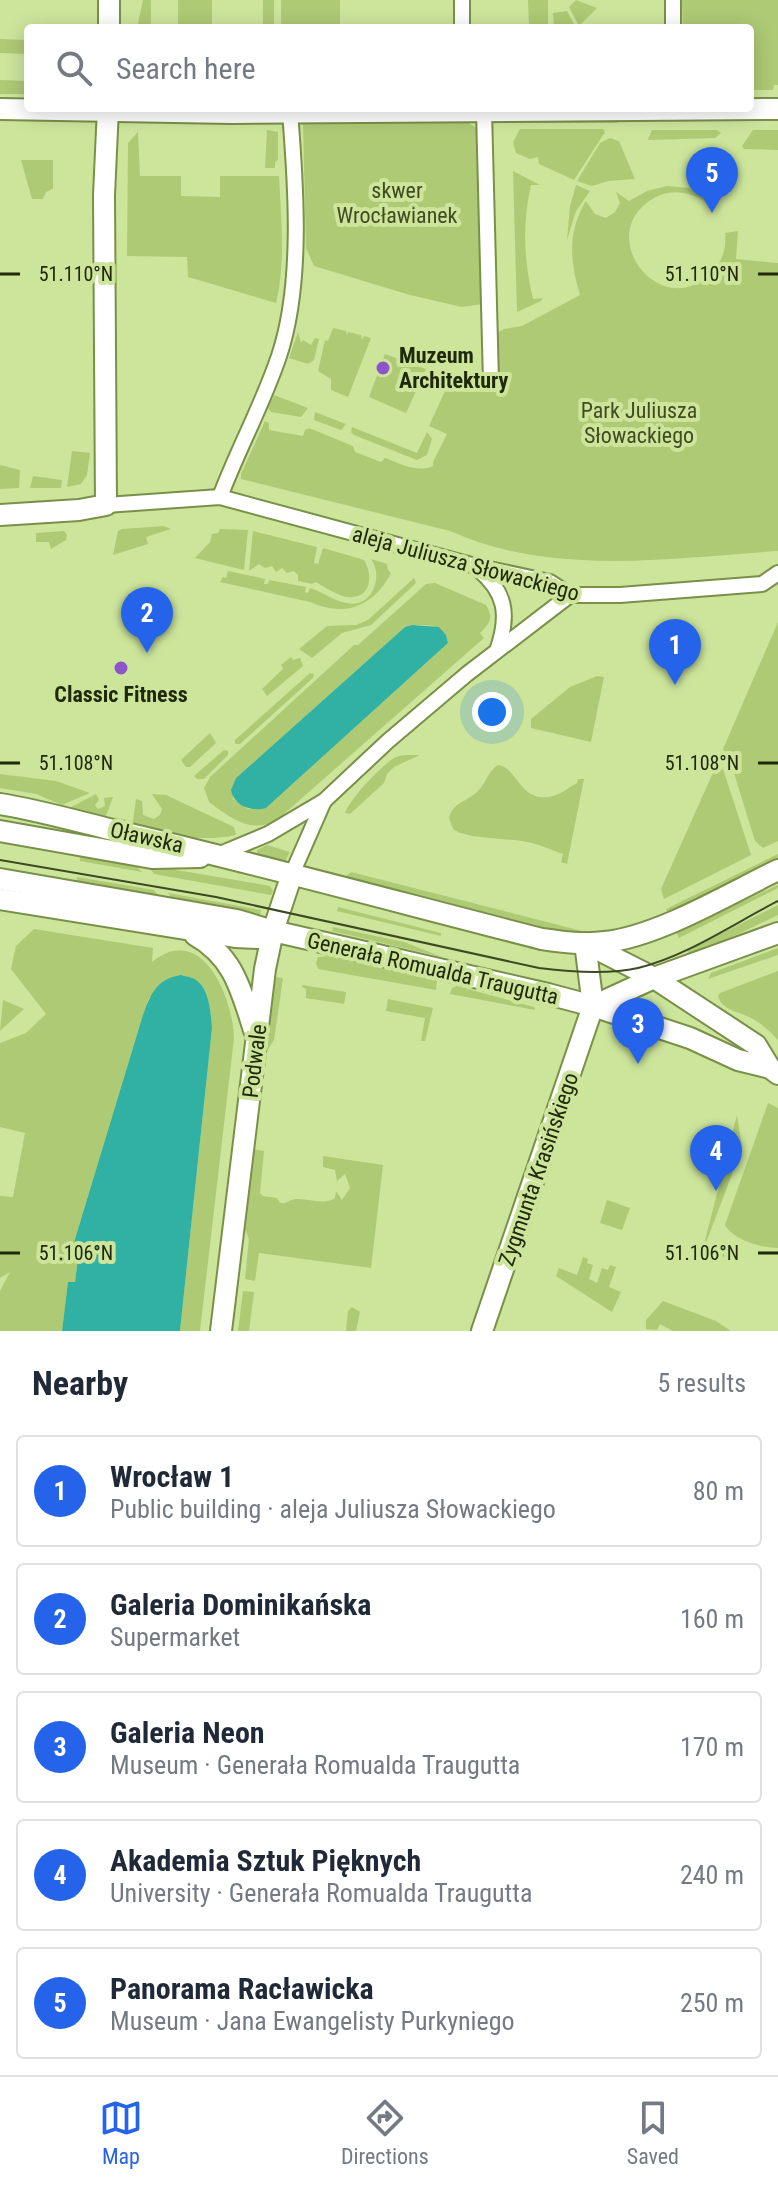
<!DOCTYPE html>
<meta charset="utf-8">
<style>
body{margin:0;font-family:"Roboto Condensed",sans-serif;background:#f2f2f3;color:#1f2937}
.you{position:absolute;left:492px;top:712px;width:28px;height:28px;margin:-20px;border:6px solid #fff;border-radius:50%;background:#1a73e8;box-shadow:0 0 0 12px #1a73e833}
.badge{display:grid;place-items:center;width:52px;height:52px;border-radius:50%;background:#2563eb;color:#fff;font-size:26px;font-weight:700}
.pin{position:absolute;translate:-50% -66px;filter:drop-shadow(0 2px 4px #0008)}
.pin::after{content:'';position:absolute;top:42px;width:28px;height:24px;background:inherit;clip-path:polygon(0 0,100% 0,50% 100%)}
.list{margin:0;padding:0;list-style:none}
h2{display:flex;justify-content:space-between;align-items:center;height:104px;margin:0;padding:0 32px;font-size:34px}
h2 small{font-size:26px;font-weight:400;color:#747a83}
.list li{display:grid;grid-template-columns:52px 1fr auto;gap:24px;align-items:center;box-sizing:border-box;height:112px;margin:0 16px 16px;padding:0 16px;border:2px solid #e0e1e3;border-radius:8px}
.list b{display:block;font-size:30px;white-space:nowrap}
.list p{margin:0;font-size:26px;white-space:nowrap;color:#747a83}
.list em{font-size:26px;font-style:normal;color:#747a83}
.icon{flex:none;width:44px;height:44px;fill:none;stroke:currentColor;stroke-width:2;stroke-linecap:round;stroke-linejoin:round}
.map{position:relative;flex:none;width:778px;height:1331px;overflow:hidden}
.search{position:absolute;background:#fff;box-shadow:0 4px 20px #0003;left:24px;right:24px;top:24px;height:88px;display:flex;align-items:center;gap:20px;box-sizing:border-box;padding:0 28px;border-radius:8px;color:#747a83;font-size:30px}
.sheet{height:744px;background:#fff}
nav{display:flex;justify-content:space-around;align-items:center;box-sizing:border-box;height:112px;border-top:2px solid #e0e1e3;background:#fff;font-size:22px;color:#747a83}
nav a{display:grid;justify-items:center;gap:4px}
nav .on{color:#2563eb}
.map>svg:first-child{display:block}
.green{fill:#aeca75;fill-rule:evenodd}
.water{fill:#31b1a3}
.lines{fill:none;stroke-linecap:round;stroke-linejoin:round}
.street-casing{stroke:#799049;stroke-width:18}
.secondary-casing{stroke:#799049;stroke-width:24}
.street{stroke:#fff;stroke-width:14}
.secondary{stroke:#fff;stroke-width:20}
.tram{stroke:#3d4923;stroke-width:2}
.ticks{fill:none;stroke:#20290b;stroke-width:3}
.poi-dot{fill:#8e54cb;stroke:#cce59b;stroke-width:3}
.labels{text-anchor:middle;stroke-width:8;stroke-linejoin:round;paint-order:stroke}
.park-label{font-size:22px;fill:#3f4c22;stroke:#cce59b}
.poi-label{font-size:22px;font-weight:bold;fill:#20290b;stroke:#cce59b;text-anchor:start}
.street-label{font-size:22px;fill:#20290b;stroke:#cce59b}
.ticks-label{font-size:20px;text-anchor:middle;fill:#20290b;stroke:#cce59b;stroke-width:8;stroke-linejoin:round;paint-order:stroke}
</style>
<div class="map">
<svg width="778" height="1331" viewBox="0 0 778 1331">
<rect width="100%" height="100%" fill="#cce59b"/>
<g class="green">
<path d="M 143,0 L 151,0 L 151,28 L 137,28 Z"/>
<rect x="178" y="0" width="34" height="28"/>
<rect x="263" y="0" width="11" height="28"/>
<rect x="281" y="0" width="59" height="28"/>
<path d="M 528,0 L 548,0 L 548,28 L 529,28 Z"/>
<path d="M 576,0 L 597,8 L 579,26 L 569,7 Z"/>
<path d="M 682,0 L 778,0 L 778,85 L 774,85 L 773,90 L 750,90 L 750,28 L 683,28 Z"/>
<path d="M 567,11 L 576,28 L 554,28 L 553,13 Z"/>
<path d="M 0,39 L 28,40 L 28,54 L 0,53 Z"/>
<path d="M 0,80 L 28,81 L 28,94 L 0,94 Z"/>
<path d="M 462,119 L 478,129 L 483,304 L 462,307 L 410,295 L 314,266 L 306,248 L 303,124 L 309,121 Z"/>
<path d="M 519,119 L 610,119 L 619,123 L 519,123 Z"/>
<path d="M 520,129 L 603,129 L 605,132 L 574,180 L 539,164 L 538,157 L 530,159 L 516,153 L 513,142 Z"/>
<path d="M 267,130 L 278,132 L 278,160 L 275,162 L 275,168 L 265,168 Z"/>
<path d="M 652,130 L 717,130 L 721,133 L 715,138 L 648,140 Z"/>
<path d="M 753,130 L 778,130 L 778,150 L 744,149 L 742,146 Z"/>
<path d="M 138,132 L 140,176 L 181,176 L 181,196 L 220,197 L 220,176 L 279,176 C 281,219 286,261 276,303 L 188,277 L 187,257 L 127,256 L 128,143 Z"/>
<path d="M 610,138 L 619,141 L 635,179 L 608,181 L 592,186 L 577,181 L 600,143 Z"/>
<path d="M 53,160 L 53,189 L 46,192 L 43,199 L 32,199 L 21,160 Z"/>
<path d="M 513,171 L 540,185 L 531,185 C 522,224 524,261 533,299 L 543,298 L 541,301 L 517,312 Z"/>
<path d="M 576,185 L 590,191 L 576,211 L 567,240 L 570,206 Z"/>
<path d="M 667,186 L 689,188 L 710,196 L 706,202 C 691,192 671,188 654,198 C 593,233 657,320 708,276 C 721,265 727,250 725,233 L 738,231 L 736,259 L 778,263 L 778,551 C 669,558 553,577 450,531 L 241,479 L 241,474 L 265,421 L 269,423 L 269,430 L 303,436 L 305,430 L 309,428 L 353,446 L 355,452 L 381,462 L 385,458 C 401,464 417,473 433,466 L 433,462 L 447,434 L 429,426 L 452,376 L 473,384 L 495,384 L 497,333 L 504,329 L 522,326 L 580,295 C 570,262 567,232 586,201 L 595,214 L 606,218 L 615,212 L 620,203 L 616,192 L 612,189 L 629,201 L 647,191 Z"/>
<path d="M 333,328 L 346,331 L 347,335 L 348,332 L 361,335 L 362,340 L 364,336 L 371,338 L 348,397 L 331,390 L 331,379 L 318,371 L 325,340 L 328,341 Z"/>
<path d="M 298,332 L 301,343 L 303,340 L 311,345 L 315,338 L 319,339 L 314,360 L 308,364 L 289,358 Z"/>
<path d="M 385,354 L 426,369 L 406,413 L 369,397 Z"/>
<path d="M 274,395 L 308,408 L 301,417 L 271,412 L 268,408 Z"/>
<path d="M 315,412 L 346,424 L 341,430 L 314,420 Z"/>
<path d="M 352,427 L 417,453 L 427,432 L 432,439 L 427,455 L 417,460 L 354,435 L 351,432 Z"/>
<path d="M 72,451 L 90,453 L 87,475 L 81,484 L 67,487 Z"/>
<path d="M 0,465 L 20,470 L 19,488 L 0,489 Z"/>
<path d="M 33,476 L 62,480 L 61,488 L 30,488 Z"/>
<path d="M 164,526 L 171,529 L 146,537 L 148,544 L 113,555 L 118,531 L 122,529 Z"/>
<path d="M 220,529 L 248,530 L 244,570 L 195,558 L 210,542 L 212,534 L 218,533 Z"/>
<path d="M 64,531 L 67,535 L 66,540 L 51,549 L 49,542 L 36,542 L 36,533 Z"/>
<path d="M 253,531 L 317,547 L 314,563 L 318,564 L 323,548 L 364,560 C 371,571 374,595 353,597 C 342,599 324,587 316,582 L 312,584 L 298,581 L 298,575 L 294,571 L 287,573 L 282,568 L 276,572 L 272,566 L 265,568 L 259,564 L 249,571 Z"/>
<path d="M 371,559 L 387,564 L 388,570 L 391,573 C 374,606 345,618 310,602 L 220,582 L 223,577 L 226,578 L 228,571 L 265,579 L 264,584 L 268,584 L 269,580 L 306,587 L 305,592 L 308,593 L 310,588 C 323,592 334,601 347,603 C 372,609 384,576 371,559 Z"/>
<path d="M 414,578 L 416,583 L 371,625 L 342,633 L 312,658 L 299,649 L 327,626 L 356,625 L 368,620 Z"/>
<path d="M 435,583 L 486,605 C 494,618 490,623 480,633 L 484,638 L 277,820 C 251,834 232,819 209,802 L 204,788 L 210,777 L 354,645 L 358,645 L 426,584 ZM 412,625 C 429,626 444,623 448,643 L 266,808 L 248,809 L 233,799 L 236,778 L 405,627 Z"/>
<path d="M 778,622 L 778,841 L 763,848 L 755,841 L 730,760 L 723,749 Z"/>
<path d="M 291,657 L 293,660 L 300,658 L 303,666 L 267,696 L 262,689 L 283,669 L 281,665 Z"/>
<path d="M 310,673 L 314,674 L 313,678 L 240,744 L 235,744 L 235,740 Z"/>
<path d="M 597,676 L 604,677 L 591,742 L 531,728 L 531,719 L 570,687 Z"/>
<path d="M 210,733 L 216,743 L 190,767 L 186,767 L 181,760 Z"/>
<path d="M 224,750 L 228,751 L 228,755 L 204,779 L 197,779 L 194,776 Z"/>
<path d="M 420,755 L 394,767 L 387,774 L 384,783 L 350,814 L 345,813 C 350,799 380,767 394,758 C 401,754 412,755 420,755 Z"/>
<path d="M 498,765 C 519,768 520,807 556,795 C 563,793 571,786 577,783 L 578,779 L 584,779 L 567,864 L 561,862 L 563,854 C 551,850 539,844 527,842 C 508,838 465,839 453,829 L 449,818 C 453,802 467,802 478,791 C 486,783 488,771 498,765 Z"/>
<path d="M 716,766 L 723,769 L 751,855 L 664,899 L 661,889 Z"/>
<path d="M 0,774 L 56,781 L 90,793 L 62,805 L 36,794 L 0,788 Z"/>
<path d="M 96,794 L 99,800 L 95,805 L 98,809 L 105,806 L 104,798 L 113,797 L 106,816 L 133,821 L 136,799 L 142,801 L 143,815 L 154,819 L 160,815 L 162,809 L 152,794 L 166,795 L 234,827 L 236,835 C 185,846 130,825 81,813 L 71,807 Z"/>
<path d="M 267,845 L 290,852 L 285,861 L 257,855 L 257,850 Z"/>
<path d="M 778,854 L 778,860 L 668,912 L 666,909 Z"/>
<path d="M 80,855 L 133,862 L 142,872 L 80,861 Z"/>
<path d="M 147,865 L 270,886 L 273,891 L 271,895 L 154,874 Z"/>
<path d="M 351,872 L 582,931 L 588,932 L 555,930 L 344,878 Z"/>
<path d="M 77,877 L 154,890 L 160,898 L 76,883 Z"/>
<path d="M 778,885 L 778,888 L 679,938 L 676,932 Z"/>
<path d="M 168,893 L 261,910 L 260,916 L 173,900 Z"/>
<path d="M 778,905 L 778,915 L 690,957 L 687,951 Z"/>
<path d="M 338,907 L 441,933 L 441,936 L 337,911 Z"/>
<path d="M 333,927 L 404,942 L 442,957 L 332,931 Z"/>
<path d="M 34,929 L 153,948 L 152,962 C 202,921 233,998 234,1038 L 200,1331 L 180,1331 L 212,1028 C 211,1009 208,991 192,978 L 181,977 L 149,998 L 142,1018 L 75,1239 L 72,1258 L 78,1259 L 75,1282 L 68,1283 L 62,1331 L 0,1331 L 0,1291 L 10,1272 L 0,1278 L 0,1196 L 13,1197 L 25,1133 L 0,1127 L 0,1043 L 26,1033 L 46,1014 L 11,969 L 16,946 Z"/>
<path d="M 778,948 L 778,955 L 708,979 L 711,973 Z"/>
<path d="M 329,956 L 437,981 L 436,990 L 318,969 L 316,963 L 318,957 Z"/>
<path d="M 778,971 L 778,1040 C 770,1031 761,1023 751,1018 C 739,1011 722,1011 718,996 L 720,993 Z"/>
<path d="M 274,977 L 283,978 L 274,1040 L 263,1057 Z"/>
<path d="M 302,985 L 346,992 L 344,1004 L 306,998 L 306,989 L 302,987 Z"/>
<path d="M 457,986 L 534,1007 L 535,1010 L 450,994 L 452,988 Z"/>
<path d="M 388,999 L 433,1008 L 425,1041 L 421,1041 L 425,1018 L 386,1011 Z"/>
<path d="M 3,1000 L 24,1009 L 0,1031 Z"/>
<path d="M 768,1103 L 778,1108 L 778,1248 C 762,1248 733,1240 725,1225 Z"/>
<path d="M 737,1115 L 742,1148 L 701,1256 Z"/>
<path d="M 254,1149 L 264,1151 L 260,1193 L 263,1196 L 277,1198 L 280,1203 C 288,1204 290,1199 296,1199 C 310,1198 323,1206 335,1198 L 336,1191 L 342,1200 L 350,1188 L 345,1174 L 337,1181 L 335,1170 L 323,1167 L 323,1156 L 383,1165 L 371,1268 L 259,1253 L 255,1281 L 245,1279 L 249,1239 L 244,1227 Z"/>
<path d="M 607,1200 L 630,1208 L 622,1230 L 600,1223 Z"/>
<path d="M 723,1243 L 736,1248 L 737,1255 L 730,1260 L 717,1254 L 716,1246 Z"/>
<path d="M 583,1257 L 588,1259 L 587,1263 L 593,1265 L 589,1279 L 597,1283 L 602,1268 L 608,1270 L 610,1265 L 616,1267 L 609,1287 L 621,1292 L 612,1312 L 556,1276 L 559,1268 L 577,1275 Z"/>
<path d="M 243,1291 L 254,1292 L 249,1331 L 238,1331 Z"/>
<path d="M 663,1301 L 716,1321 L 731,1331 L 673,1331 L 660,1324 L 657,1330 L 646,1329 L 646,1320 Z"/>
<path d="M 352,1307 L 360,1312 L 356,1331 L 346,1331 L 348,1311 Z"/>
</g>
<g class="water">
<path d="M 412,625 L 439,627 L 446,635 L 448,643 L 266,808 C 251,812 234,806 231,790 L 236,778 L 405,627 Z"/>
<path d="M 181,975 C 185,977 188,976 192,978 C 209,984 211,1013 212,1028 L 180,1331 L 62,1331 L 68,1282 L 75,1282 L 78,1259 L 71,1258 L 75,1239 L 142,1018 C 150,995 156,979 181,975 Z"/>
</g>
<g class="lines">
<defs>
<g id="street">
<path d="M 462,0 L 462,28"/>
<path d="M 673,0 L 673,28"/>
<path d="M 484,111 L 491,382"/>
<path d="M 220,497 C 238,449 263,404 279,356 C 303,285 296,186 290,112"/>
<path d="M 106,505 L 220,497 L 475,566 L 550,582 L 570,595 L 620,595 L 762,584 L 778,573"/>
<path d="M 478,569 C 506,592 509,615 498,648"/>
<path d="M 220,854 L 268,834 L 324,801 L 388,741 L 467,674 L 570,595"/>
<path d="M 292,874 L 324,801"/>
</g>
<g id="secondary">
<path d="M 109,28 L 109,0"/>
<path d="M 0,109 L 232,113 L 778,109"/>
<path d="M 0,515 L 79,510 L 106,505 L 104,195 L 108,108"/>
<path d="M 0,804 C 44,811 86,824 130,834 C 268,867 405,904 542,939 C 563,942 584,945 605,942 C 659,936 728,894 778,870"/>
<path d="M 0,831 L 152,858 L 200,857"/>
<path d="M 0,879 L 237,920 L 273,931 L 548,994 L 593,1006 L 690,1038 L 738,1060 L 770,1068 L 778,1074"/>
<path d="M 0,899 L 235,937 L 259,938 L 273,931"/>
<path d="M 195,935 C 234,957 241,990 254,1030"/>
<path d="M 585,943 L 654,978 L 756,1045 L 770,1068"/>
<path d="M 593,1006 L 654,978 L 778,933"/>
<path d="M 221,1331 L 265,969 L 273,931 L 292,874"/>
<path d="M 482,1331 L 593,1006 L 585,943"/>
</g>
</defs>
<use href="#street" class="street-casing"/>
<use href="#secondary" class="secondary-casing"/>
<use href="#street" class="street"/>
<use href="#secondary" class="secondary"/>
<path class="tram" d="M 0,860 L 216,897 L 539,968 C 571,972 607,975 638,968 C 687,956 733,924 778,901"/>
</g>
<path class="ticks" d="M 0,274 L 20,274M 758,274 L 778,274M 0,763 L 20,763M 758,763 L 778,763M 0,1253 L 20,1253M 758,1253 L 778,1253"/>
<g class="poi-dot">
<circle cx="383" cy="368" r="8"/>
<circle cx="121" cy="668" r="8"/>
</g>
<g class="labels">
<g class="park-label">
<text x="397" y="198">skwer<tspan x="397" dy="25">Wrocławianek</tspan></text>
<text x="639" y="418">Park Juliusza<tspan x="639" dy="25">Słowackiego</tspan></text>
</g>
<g class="poi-label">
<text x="399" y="363">Muzeum<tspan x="399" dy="25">Architektury</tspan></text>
<text x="121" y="702" text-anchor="middle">Classic Fitness</text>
</g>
<g class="street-label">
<text transform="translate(466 563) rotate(15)" y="8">aleja Juliusza Słowackiego</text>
<text transform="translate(147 837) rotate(13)" y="8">Oławska</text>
<text transform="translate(433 968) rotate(13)" y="8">Generała Romualda Traugutta</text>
<text transform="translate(254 1061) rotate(-83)" y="8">Podwale</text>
<text transform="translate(538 1169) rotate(-71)" y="8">Zygmunta Krasińskiego</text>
</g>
</g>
<g class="ticks-label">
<text x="76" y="281">51.110°N</text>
<text x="702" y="281">51.110°N</text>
<text x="76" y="770">51.108°N</text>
<text x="702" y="770">51.108°N</text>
<text x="76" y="1260">51.106°N</text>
<text x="702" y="1260">51.106°N</text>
</g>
</svg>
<div class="you"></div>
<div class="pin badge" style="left:675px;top:685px">1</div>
<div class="pin badge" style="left:147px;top:653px">2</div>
<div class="pin badge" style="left:638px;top:1064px">3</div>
<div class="pin badge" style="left:716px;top:1191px">4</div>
<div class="pin badge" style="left:712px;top:213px">5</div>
<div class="search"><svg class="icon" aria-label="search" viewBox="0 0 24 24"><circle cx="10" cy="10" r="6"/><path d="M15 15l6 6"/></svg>Search here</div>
</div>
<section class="sheet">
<h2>Nearby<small>5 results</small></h2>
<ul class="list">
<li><span class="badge">1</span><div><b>Wrocław 1</b><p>Public building · aleja Juliusza Słowackiego</p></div><em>80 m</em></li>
<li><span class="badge">2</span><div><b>Galeria Dominikańska</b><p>Supermarket</p></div><em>160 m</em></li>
<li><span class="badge">3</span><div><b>Galeria Neon</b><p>Museum · Generała Romualda Traugutta</p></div><em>170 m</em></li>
<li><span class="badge">4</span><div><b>Akademia Sztuk Pięknych</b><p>University · Generała Romualda Traugutta</p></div><em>240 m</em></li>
<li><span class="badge">5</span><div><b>Panorama Racławicka</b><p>Museum · Jana Ewangelisty Purkyniego</p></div><em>250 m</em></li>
</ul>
</section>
<nav>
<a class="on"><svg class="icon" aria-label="map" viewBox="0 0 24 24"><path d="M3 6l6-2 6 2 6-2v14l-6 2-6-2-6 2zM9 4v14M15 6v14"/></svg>Map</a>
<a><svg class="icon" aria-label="directions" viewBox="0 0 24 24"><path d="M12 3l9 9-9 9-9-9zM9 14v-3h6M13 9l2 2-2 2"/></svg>Directions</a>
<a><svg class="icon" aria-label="saved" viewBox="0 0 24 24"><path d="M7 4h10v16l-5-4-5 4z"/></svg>Saved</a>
</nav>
